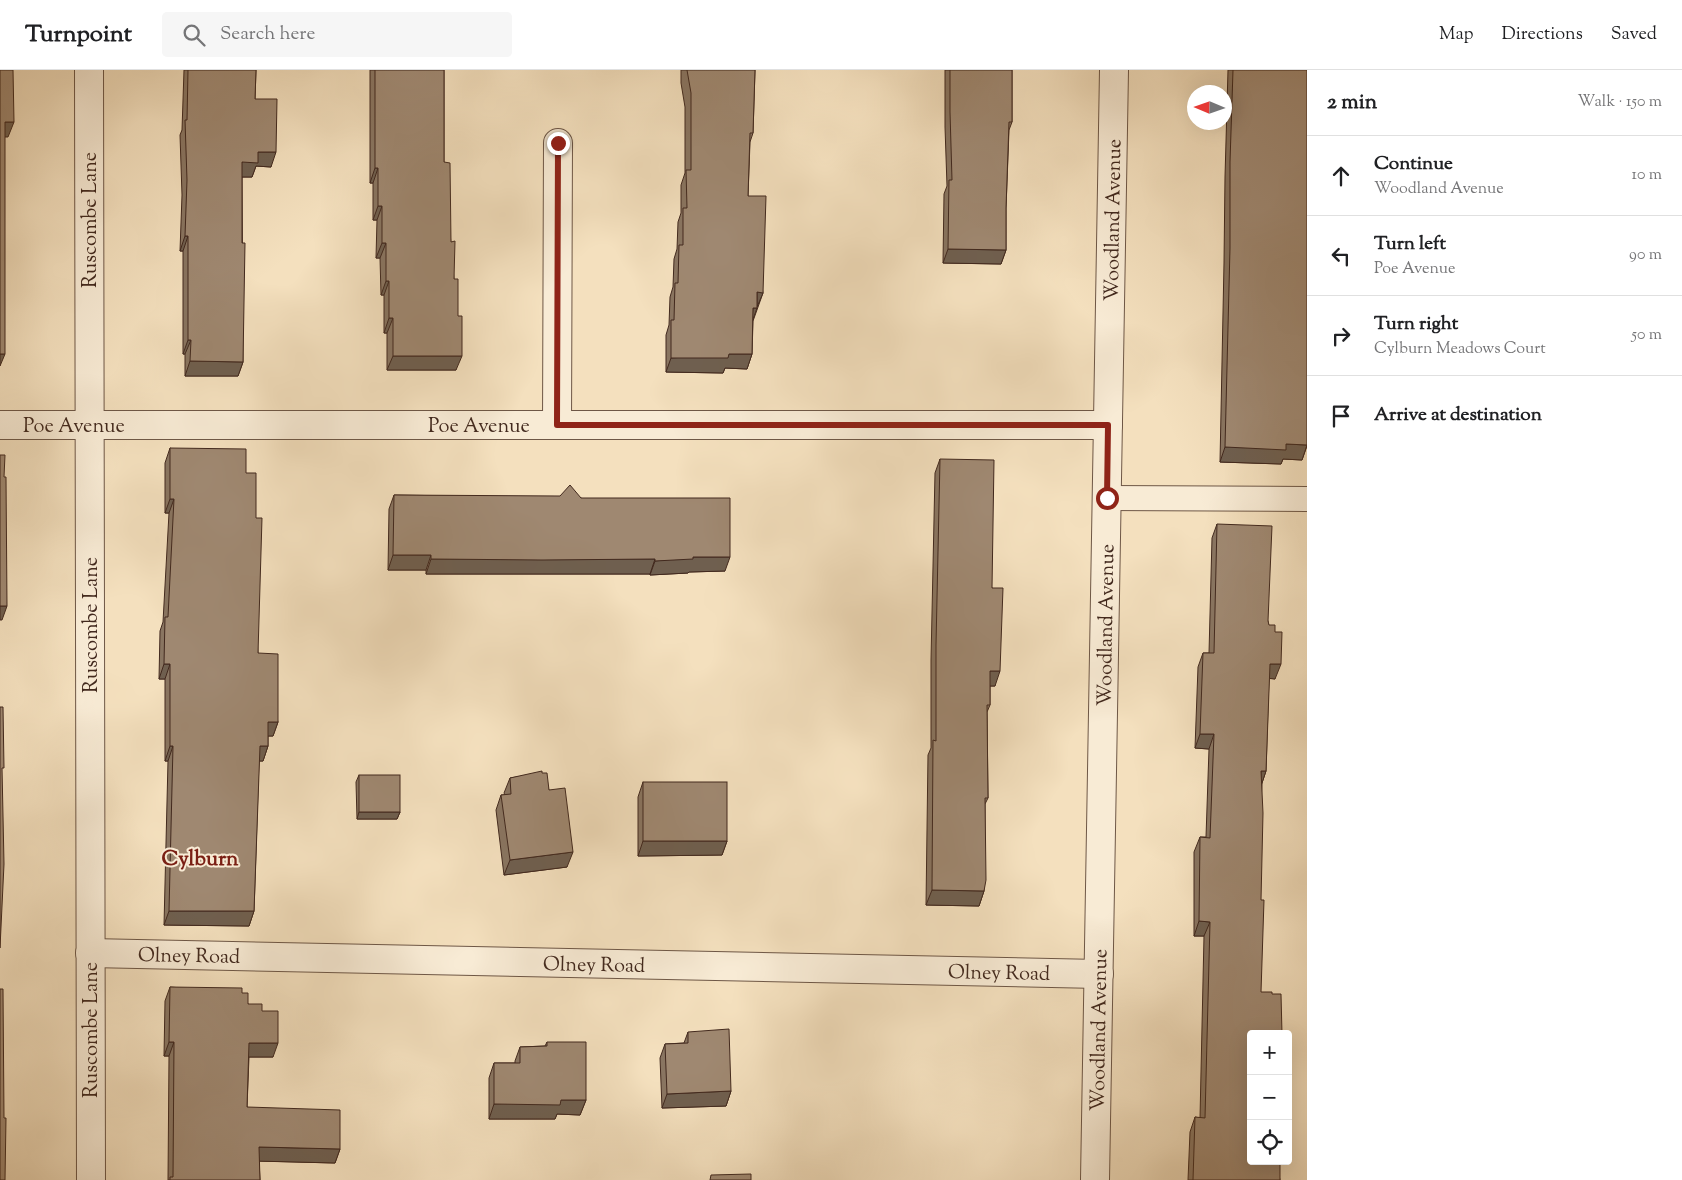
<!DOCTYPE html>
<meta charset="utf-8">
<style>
body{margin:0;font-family:"Sorts Mill Goudy",serif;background:#f6f6f6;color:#202124}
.controls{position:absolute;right:15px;bottom:15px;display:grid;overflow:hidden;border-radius:5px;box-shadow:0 5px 20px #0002}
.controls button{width:45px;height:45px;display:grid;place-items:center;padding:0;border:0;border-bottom:1px solid #e0e0e0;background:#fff;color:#202124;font:25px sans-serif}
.compass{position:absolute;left:1187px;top:15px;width:45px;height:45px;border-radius:50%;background:#fff;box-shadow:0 5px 20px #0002;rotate:272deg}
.stop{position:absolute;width:15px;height:15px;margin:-11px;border:4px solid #8f2418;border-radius:50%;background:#fff}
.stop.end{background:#8f2418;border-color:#fff;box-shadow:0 1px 5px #0008}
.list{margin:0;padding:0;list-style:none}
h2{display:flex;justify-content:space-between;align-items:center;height:65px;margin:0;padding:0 20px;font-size:21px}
h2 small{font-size:16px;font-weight:400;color:#757577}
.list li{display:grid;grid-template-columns:32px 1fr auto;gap:15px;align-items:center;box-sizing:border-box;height:80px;padding:0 20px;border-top:1px solid #e0e0e0}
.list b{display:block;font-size:19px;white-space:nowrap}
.list p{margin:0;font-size:16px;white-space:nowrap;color:#757577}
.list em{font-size:16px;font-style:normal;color:#757577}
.icon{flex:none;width:28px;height:28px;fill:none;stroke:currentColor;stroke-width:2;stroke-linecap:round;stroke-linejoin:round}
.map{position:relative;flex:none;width:1307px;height:1110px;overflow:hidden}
header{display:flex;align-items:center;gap:30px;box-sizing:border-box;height:70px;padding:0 25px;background:#fff;border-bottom:1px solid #e0e0e0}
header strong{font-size:24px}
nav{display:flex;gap:28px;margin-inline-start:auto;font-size:18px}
.search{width:350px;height:45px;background:#f6f6f6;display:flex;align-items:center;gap:12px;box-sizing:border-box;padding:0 18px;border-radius:5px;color:#757577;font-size:19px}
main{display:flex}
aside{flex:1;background:#fff}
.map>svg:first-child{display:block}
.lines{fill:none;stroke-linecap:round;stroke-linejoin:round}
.lane-casing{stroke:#6e5746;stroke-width:26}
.street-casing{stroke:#6e5746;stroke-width:30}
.lane{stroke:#f8ebd5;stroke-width:24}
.street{stroke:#f8ebd5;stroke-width:28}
.wall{fill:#897561;stroke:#42291e}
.shaded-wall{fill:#6f5f4f;stroke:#42291e}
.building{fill:#9f8871;stroke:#42291e}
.route{stroke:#8f2418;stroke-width:6}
.labels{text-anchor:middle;stroke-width:4;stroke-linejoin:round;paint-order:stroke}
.street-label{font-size:20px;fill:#42291e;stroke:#f8ebd5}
.neighbourhood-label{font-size:21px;font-weight:bold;fill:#7a1f14;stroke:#f8ebd5}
</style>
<header>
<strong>Turnpoint</strong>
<div class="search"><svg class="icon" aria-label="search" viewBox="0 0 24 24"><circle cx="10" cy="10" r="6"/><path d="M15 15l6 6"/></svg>Search here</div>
<nav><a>Map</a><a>Directions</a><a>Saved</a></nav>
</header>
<main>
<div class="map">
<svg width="1307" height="1110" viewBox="0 0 1307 1110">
<rect width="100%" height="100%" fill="#f4e0be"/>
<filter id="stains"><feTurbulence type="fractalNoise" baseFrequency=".004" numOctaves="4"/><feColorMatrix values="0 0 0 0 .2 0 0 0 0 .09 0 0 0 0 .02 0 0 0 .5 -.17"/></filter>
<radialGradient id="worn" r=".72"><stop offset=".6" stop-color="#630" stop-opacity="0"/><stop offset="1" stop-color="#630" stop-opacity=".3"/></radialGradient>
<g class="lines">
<defs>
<path id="lane" d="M 1107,428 L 1307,429"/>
<g id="street">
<path d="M 89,0 L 91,1110"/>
<path d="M 0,355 L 1108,355"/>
<path d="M 557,355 L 558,73"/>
<path d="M 90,883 L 1099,904"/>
<path d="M 1095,1110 L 1114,0"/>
</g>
</defs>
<use href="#lane" class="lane-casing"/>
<use href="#street" class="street-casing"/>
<use href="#lane" class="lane"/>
<use href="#street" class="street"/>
</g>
<g class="wall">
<path d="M 184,0 L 256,0 L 255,29 L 271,97 L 256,96 L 252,107 L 242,107 L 243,292 L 238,306 L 185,306 L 185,284 L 183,284 L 183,181 L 180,181 L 182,125 L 180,65 L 182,60 Z"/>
<path d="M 370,0 L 444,0 L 444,92 L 454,209 L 456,300 L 387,300 L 387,263 L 384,263 L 384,225 L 381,225 L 380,188 L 376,188 L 377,150 L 373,150 L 373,113 L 370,113 Z"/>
<path d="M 681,0 L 755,0 L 753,63 L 750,72 L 748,126 L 763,223 L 753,251 L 752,284 L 747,299 L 725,298 L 723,303 L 666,302 L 666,265 L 669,255 L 670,227 L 673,217 L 674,189 L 677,179 L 678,152 L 681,143 L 681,115 L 685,103 L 685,37 L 681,13 Z"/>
<path d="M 945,0 L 1012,0 L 1012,52 L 1009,60 L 1006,138 L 1006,180 L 1001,194 L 943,193 L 944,124 L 947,116 L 945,57 Z"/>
<path d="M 1228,0 L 1307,0 L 1307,376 L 1302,390 L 1283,389 L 1281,394 L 1220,392 L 1224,193 L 1225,107 Z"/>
<path d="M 170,378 L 246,403 L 258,583 L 278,652 L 273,666 L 268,666 L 268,676 L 263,691 L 259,691 L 254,841 L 249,856 L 164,855 L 168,691 L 165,691 L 165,609 L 159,609 L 160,561 L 163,552 L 169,443 L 165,443 L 165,393 Z"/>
<path d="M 940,389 L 992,518 L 995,616 L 990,616 L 990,635 L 987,642 L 988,728 L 985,734 L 984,821 L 979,836 L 926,835 L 928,685 L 931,678 L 931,590 L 935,403 Z"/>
<path d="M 394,425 L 581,428 L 725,501 L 689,502 L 688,503 L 650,505 L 650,504 L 426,504 L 426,500 L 388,500 L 389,439 Z"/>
<path d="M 1217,454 L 1268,551 L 1275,609 L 1269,608 L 1266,701 L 1262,713 L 1251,964 L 1280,1110 L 1188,1110 L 1190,1062 L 1195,1047 L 1200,1048 L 1204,866 L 1194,866 L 1194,782 L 1200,767 L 1206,767 L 1209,679 L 1195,678 L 1198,597 L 1203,583 L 1209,583 L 1212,468 Z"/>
<path d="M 542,703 L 549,720 L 567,797 L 504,805 L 496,740 L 501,725 L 505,725 L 504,723 L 510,708 Z"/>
<path d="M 359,705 L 400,742 L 397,749 L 357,749 L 356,712 Z"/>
<path d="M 643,712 L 727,771 L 722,785 L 638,786 L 638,727 Z"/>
<path d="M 170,917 L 242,923 L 248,934 L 262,941 L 273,987 L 249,987 L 247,1037 L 340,1079 L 335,1093 L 259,1091 L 260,1110 L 168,1110 L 169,986 L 164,986 L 165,931 Z"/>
<path d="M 688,962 L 731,1021 L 726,1036 L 662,1038 L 660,988 L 665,974 L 684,973 Z"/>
<path d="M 547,972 L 586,1030 L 580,1045 L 557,1044 L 555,1049 L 489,1049 L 489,1008 L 494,993 L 515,993 L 515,991 L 520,977 L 545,976 Z"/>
</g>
<g class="shaded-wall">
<path d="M 5,52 L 14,52 L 8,67 L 0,67 Z"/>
<path d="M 258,82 L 276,82 L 271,97 L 256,96 L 252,107 L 236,107 L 242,92 Z"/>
<path d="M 375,98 L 378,98 L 373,113 L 370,113 Z"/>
<path d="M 378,136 L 382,136 L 377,150 L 373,150 Z"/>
<path d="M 185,166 L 188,166 L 183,181 L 180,181 Z"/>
<path d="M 382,173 L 386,173 L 380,188 L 376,188 Z"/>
<path d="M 948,179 L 1006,180 L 1001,194 L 943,193 Z"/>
<path d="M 386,211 L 389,211 L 384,225 L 381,225 Z"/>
<path d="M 757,222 L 763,223 L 757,237 Z"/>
<path d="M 753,238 L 757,238 L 752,252 Z"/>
<path d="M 389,248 L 393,248 L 387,263 L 384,263 Z"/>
<path d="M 188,270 L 191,270 L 185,284 L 183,284 Z"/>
<path d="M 0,284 L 5,284 L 0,296 Z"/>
<path d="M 729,284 L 752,284 L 747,299 L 725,298 L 723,303 L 666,302 L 671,288 Z"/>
<path d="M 393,286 L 462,286 L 456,300 L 387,300 Z"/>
<path d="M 190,291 L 243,292 L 238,306 L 185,306 Z"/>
<path d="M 1286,374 L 1307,375 L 1302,390 L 1283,389 L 1281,394 L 1220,392 L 1225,377 Z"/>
<path d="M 170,429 L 174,429 L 169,443 L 165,443 Z"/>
<path d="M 393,485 L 431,485 L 426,500 L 388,500 Z"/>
<path d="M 693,487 L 730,487 L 725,501 L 689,502 L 688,503 L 650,505 L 655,491 Z"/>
<path d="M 431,489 L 655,489 L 650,504 L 426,504 Z"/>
<path d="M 0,536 L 7,536 L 2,550 L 0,550 Z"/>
<path d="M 164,594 L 170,594 L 165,609 L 159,609 Z"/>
<path d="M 1270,594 L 1281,594 L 1275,609 L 1264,608 Z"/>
<path d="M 990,601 L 1000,601 L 995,616 L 984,616 Z"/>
<path d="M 268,652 L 278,652 L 273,666 L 263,666 Z"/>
<path d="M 1200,664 L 1214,664 L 1209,679 L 1195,678 Z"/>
<path d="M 170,676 L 173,676 L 168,691 L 165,691 Z"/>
<path d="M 260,676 L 268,676 L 263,691 L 254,691 Z"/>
<path d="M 1261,701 L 1266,701 L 1261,716 Z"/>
<path d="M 359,742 L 400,742 L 397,749 L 357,749 Z"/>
<path d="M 643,771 L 727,771 L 722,785 L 638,786 Z"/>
<path d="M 573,782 L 567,797 L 504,805 L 510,790 Z"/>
<path d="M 932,820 L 984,821 L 979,836 L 926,835 Z"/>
<path d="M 169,841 L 254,841 L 249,856 L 164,855 Z"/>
<path d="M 1199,851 L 1210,852 L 1204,866 L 1194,866 Z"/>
<path d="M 169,972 L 174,972 L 169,986 L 164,986 Z"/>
<path d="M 249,973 L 278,973 L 273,987 L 244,987 Z"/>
<path d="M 731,1021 L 726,1036 L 662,1038 L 667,1024 Z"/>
<path d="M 561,1030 L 586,1030 L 580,1045 L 557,1044 L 555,1049 L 489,1049 L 494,1034 Z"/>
<path d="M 259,1077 L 340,1079 L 335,1093 L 254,1091 Z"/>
</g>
<g class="building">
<path d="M 0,0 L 13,0 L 14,52 L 5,52 L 5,284 L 0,284 Z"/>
<path d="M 188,0 L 256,0 L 255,29 L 277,29 L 276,82 L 258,82 L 258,93 L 242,92 L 242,173 L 245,173 L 243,292 L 190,291 L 191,270 L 188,270 L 188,166 L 185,166 L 187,110 L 185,50 L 187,50 Z"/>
<path d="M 375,0 L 444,0 L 444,92 L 450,93 L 451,172 L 455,171 L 454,209 L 458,209 L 458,246 L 462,246 L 462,286 L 393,286 L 393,248 L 389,248 L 389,211 L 386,211 L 386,173 L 382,173 L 382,136 L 378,136 L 378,98 L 375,98 Z"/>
<path d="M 687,0 L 755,0 L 753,63 L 750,63 L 748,126 L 766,126 L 763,223 L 757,222 L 757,238 L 753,238 L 752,284 L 729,284 L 728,288 L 671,288 L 671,250 L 674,250 L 675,213 L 678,213 L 679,175 L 683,175 L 683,138 L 687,138 L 686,100 L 691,100 L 691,23 Z"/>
<path d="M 950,0 L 1012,0 L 1012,52 L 1009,52 L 1006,138 L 1006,180 L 948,179 L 949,110 L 952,110 L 950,42 Z"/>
<path d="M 1233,0 L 1307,0 L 1307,375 L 1286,374 L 1286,380 L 1225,377 L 1230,178 L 1230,92 Z"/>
<path d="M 170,378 L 246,379 L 246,403 L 256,403 L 256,448 L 262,448 L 258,583 L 278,584 L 278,652 L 268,652 L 268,676 L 260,676 L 254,841 L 169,841 L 173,676 L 170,676 L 170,594 L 164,594 L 165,547 L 168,547 L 174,429 L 170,429 Z"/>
<path d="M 0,385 L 5,385 L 4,407 L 6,407 L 7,536 L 0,536 Z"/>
<path d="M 940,389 L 994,390 L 992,518 L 1003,518 L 1000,601 L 990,601 L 990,635 L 987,635 L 988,728 L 985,728 L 986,810 L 984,821 L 932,820 L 933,670 L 936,671 L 936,575 Z"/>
<path d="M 570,415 L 581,428 L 730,428 L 730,487 L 693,487 L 693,489 L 655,491 L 655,489 L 542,490 L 431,489 L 431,485 L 393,485 L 394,425 L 560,426 Z"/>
<path d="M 1217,454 L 1272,456 L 1268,551 L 1269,555 L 1275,555 L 1275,562 L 1282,562 L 1281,594 L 1270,594 L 1266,701 L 1261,701 L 1263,743 L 1261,830 L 1264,830 L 1261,922 L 1272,922 L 1272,924 L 1281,924 L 1282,964 L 1251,964 L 1251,1091 L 1280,1091 L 1280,1110 L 1193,1110 L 1195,1047 L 1205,1048 L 1210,852 L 1199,851 L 1200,767 L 1210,768 L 1214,664 L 1200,664 L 1203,583 L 1214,583 Z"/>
<path d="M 0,637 L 3,637 L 4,698 L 2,698 L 4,794 L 0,878 Z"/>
<path d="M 542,701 L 542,703 L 547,703 L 549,720 L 565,718 L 573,782 L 510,790 L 501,725 L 511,724 L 510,708 Z"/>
<rect x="359" y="705" width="41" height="37"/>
<rect x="643" y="712" width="84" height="59"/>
<path d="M 170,917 L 242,918 L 242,923 L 248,923 L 248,934 L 262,934 L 262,941 L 278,941 L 278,973 L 249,973 L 247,1037 L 340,1040 L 340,1079 L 259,1077 L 260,1110 L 170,1110 L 170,1107 L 173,1107 L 174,972 L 169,972 Z"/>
<path d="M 0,919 L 3,919 L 4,1048 L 6,1048 L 5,1110 L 0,1110 Z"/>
<path d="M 729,959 L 731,1021 L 667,1024 L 665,974 L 688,973 L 688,962 Z"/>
<path d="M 547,972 L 586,972 L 586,1030 L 561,1030 L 560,1035 L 494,1034 L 494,993 L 520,993 L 520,977 L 547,976 Z"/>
<path d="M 751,1104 L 751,1110 L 710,1110 L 711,1105 Z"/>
</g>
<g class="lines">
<path class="route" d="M 558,73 L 557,355 L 1108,355 L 1107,428"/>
</g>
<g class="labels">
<g class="street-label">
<text transform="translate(89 150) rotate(-90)" y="7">Ruscombe Lane</text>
<text transform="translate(1112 150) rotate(-89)" y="7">Woodland Avenue</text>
<text x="74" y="362">Poe Avenue</text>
<text x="479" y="362">Poe Avenue</text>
<text transform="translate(90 555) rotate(-90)" y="7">Ruscombe Lane</text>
<text transform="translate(1105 555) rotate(-89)" y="7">Woodland Avenue</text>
<text transform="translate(189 885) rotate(1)" y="7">Olney Road</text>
<text transform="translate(594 894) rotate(1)" y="7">Olney Road</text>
<text transform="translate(999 902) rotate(1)" y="7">Olney Road</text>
<text transform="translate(90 960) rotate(-90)" y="7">Ruscombe Lane</text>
<text transform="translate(1098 960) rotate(-89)" y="7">Woodland Avenue</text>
</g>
<g class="neighbourhood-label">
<text x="200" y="795">Cylburn</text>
</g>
</g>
<rect width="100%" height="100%" filter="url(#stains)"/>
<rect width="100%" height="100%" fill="url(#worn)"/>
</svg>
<div class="controls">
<button>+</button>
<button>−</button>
<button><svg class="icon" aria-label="locate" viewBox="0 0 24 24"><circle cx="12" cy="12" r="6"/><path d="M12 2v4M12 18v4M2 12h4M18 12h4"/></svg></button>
</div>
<svg class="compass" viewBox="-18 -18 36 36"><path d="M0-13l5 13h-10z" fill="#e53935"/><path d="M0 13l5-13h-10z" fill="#757577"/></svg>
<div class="stop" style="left:1107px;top:428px"></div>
<div class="stop end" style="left:558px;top:73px"></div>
</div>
<aside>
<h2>2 min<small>Walk · 150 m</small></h2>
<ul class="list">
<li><svg class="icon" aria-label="ahead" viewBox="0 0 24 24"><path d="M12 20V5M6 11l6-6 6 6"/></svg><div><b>Continue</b><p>Woodland Avenue</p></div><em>10 m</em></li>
<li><svg class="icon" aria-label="left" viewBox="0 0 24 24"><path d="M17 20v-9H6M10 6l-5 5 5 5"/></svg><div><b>Turn left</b><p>Poe Avenue</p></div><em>90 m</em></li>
<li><svg class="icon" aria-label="right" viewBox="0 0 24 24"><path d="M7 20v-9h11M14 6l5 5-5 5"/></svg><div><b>Turn right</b><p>Cylburn Meadows Court</p></div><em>50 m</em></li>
<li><svg class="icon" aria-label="arrive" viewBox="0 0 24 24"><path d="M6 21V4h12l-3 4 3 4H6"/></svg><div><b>Arrive at destination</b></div></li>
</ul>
</aside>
</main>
